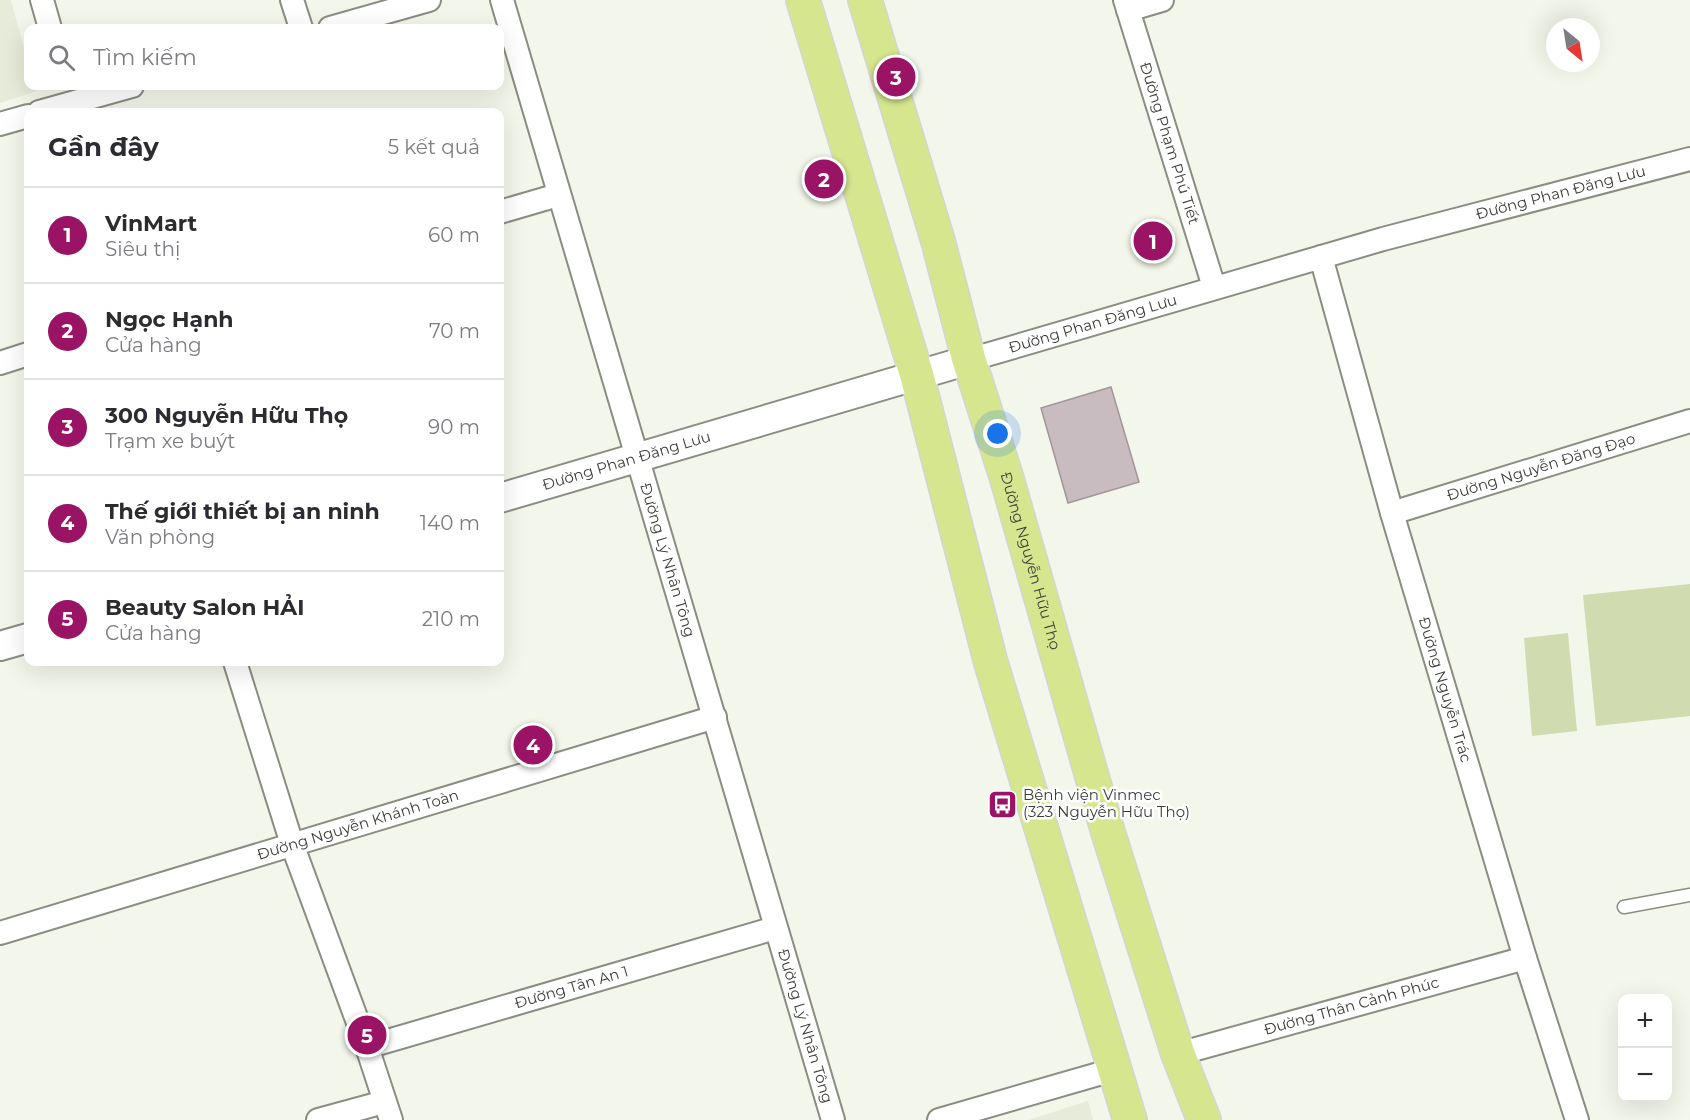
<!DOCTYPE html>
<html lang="vi">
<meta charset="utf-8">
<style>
body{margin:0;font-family:Montserrat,sans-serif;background:#f7f7f7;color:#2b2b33}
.controls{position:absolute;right:18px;bottom:18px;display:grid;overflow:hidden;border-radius:12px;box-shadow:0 6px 24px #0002}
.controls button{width:54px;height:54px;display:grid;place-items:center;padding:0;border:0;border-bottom:2px solid #e1e1e2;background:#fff;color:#2b2b33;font:30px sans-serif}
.compass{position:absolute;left:1546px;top:18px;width:54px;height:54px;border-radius:50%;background:#fff;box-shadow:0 6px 24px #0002;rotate:150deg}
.you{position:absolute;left:998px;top:434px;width:21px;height:21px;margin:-15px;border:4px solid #fff;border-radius:50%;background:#1a73e8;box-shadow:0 0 0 9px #1a73e833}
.badge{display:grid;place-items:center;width:39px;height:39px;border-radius:50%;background:#9a1365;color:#fff;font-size:20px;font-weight:700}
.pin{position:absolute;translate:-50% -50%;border:3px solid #fff;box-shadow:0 2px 6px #0006}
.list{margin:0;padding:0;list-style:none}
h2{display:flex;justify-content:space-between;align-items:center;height:78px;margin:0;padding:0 24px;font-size:26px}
h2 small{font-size:20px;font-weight:400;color:#7c7c81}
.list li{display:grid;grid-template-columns:39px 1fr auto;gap:18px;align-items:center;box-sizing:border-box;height:96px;padding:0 24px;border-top:2px solid #e1e1e2}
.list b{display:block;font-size:22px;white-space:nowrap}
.list p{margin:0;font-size:20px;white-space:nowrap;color:#7c7c81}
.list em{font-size:20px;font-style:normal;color:#7c7c81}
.icon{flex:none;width:33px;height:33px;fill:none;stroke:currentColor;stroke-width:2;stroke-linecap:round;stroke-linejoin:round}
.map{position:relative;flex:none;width:1690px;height:1120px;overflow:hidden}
.search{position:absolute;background:#fff;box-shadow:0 6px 24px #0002;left:24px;top:24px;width:480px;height:66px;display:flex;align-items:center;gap:15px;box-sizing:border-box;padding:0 21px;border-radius:12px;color:#7c7c81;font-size:22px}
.panel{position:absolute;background:#fff;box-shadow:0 6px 24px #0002;left:24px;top:108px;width:480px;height:558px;border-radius:12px}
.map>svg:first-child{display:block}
.built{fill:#e7ebd9}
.green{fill:#d0dbb0}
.building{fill:#c8bcc1;stroke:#a2969b;stroke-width:1.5}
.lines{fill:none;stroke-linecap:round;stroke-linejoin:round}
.service-casing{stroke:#8a8d82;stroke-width:15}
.minor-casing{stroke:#8a8d82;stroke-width:26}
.tertiary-casing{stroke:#8a8d82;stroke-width:32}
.primary-casing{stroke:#d4d5d3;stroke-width:36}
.service{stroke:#fff;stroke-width:12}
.minor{stroke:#fff;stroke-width:22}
.tertiary{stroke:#fff;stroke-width:28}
.primary{stroke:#d6e68e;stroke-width:33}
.labels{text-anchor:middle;stroke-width:5;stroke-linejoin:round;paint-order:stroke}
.street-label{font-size:15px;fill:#3c3e39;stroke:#fff}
.poi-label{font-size:15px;fill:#3c3e39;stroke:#fff;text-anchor:start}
</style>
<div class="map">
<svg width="1690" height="1120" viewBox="0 0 1690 1120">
<rect width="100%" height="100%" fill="#f3f7eb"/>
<g class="built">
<path d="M 0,0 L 11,0 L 28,63 L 28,86 L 35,86 L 37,91 L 0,103 Z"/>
<path d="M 1088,1101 L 1093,1120 L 1028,1120 Z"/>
</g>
<g class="green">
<path d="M 1690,584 L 1690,716 L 1596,726 L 1583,595 Z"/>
<path d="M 1568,633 L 1577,731 L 1532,736 L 1524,638 Z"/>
</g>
<path class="building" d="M 1111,387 L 1139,482 L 1068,503 L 1041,408 Z"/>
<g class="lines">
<defs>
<path id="service" d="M 1624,907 L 1690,895"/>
<g id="minor">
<path d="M 42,0 L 50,28"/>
<path d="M 292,0 L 301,28"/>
<path id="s1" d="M 502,0 L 833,1120"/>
<path id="s2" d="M 1125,0 L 1214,287"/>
<path d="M 1128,10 L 1162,0"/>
<path d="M 330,28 L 429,0"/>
<path d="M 39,112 L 132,86"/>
<path d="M 0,124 L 28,116"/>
<path d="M 500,212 L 558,195"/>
<path id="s3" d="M 1321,257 L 1392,513 L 1525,958 L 1577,1120"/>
<path id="s4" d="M 969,360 L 1383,239 L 1690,159"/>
<path d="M 0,363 L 28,354"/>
<path id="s5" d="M 1392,513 L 1690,421"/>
<path d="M 235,662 L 292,844 L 367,1047 L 391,1120"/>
<path id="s6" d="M 0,933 L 715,717"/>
<path id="s7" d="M 367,1047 L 775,928"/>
<path id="s8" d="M 1178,1054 L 1525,958"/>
<path d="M 318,1120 L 384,1102"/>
<path d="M 939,1120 L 1116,1069"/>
</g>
<g id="tertiary">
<path id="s9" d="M 500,498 L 969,360"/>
<path d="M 0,646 L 28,638"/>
</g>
<g id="primary">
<path d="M 803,0 L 917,376 L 991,663 L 1130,1120"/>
<path id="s10" d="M 865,0 L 938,241 L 969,360 L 1007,479 L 1107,829 L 1178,1054 L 1204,1120"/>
</g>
</defs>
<use href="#service" class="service-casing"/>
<use href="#minor" class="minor-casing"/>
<use href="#tertiary" class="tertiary-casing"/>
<use href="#primary" class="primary-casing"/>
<use href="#service" class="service"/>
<use href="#minor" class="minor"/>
<use href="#tertiary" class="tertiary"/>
<use href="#primary" class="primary"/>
</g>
<defs>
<symbol id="bus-square" viewBox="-11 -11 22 22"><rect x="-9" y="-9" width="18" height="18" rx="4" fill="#9a1365" stroke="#fff"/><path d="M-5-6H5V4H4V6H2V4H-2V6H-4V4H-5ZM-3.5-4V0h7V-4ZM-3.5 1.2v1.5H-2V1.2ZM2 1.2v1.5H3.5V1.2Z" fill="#fff"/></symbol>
</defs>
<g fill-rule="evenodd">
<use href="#bus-square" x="986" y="788" width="33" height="33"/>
</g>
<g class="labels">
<g class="street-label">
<text dy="5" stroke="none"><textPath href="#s2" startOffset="150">Đường Phạm Phú Tiết</textPath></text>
<text dy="5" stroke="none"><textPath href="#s4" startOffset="615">Đường Phan Đăng Lưu</textPath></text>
<text dy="5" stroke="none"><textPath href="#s4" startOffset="129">Đường Phan Đăng Lưu</textPath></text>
<text dy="5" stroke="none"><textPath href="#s9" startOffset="132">Đường Phan Đăng Lưu</textPath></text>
<text dy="5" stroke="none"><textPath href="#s5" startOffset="156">Đường Nguyễn Đăng Đạo</textPath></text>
<text dy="5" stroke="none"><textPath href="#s1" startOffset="584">Đường Lý Nhân Tông</textPath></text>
<text dy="5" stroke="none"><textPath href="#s10" startOffset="585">Đường Nguyễn Hữu Thọ</textPath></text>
<text dy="5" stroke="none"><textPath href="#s3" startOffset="450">Đường Nguyễn Trác</textPath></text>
<text dy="5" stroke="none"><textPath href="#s6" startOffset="374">Đường Nguyễn Khánh Toàn</textPath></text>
<text dy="5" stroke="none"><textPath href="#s7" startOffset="213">Đường Tân An 1</textPath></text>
<text dy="5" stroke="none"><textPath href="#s8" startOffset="180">Đường Thân Cảnh Phúc</textPath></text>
<text dy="5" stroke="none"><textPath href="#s1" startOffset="1070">Đường Lý Nhân Tông</textPath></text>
</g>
<g class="poi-label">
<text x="1023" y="800">Bệnh viện Vinmec<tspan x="1023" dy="17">(323 Nguyễn Hữu Thọ)</tspan></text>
</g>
</g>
</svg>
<div class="controls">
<button>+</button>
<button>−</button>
</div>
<svg class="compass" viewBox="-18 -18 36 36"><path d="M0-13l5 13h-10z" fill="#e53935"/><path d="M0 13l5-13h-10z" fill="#7c7c81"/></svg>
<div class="you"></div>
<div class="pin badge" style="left:1153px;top:241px">1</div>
<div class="pin badge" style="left:824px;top:179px">2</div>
<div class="pin badge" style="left:896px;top:77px">3</div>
<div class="pin badge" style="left:533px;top:745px">4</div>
<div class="pin badge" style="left:367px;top:1035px">5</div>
<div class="search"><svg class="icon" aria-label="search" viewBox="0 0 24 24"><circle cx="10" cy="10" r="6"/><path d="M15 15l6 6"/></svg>Tìm kiếm</div>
<section class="panel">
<h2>Gần đây<small>5 kết quả</small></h2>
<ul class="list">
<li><span class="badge">1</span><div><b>VinMart</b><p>Siêu thị</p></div><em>60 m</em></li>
<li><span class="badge">2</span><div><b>Ngọc Hạnh</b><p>Cửa hàng</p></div><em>70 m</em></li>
<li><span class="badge">3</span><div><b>300 Nguyễn Hữu Thọ</b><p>Trạm xe buýt</p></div><em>90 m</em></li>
<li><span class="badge">4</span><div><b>Thế giới thiết bị an ninh</b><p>Văn phòng</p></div><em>140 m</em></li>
<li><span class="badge">5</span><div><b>Beauty Salon HẢI</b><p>Cửa hàng</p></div><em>210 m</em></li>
</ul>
</section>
</div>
